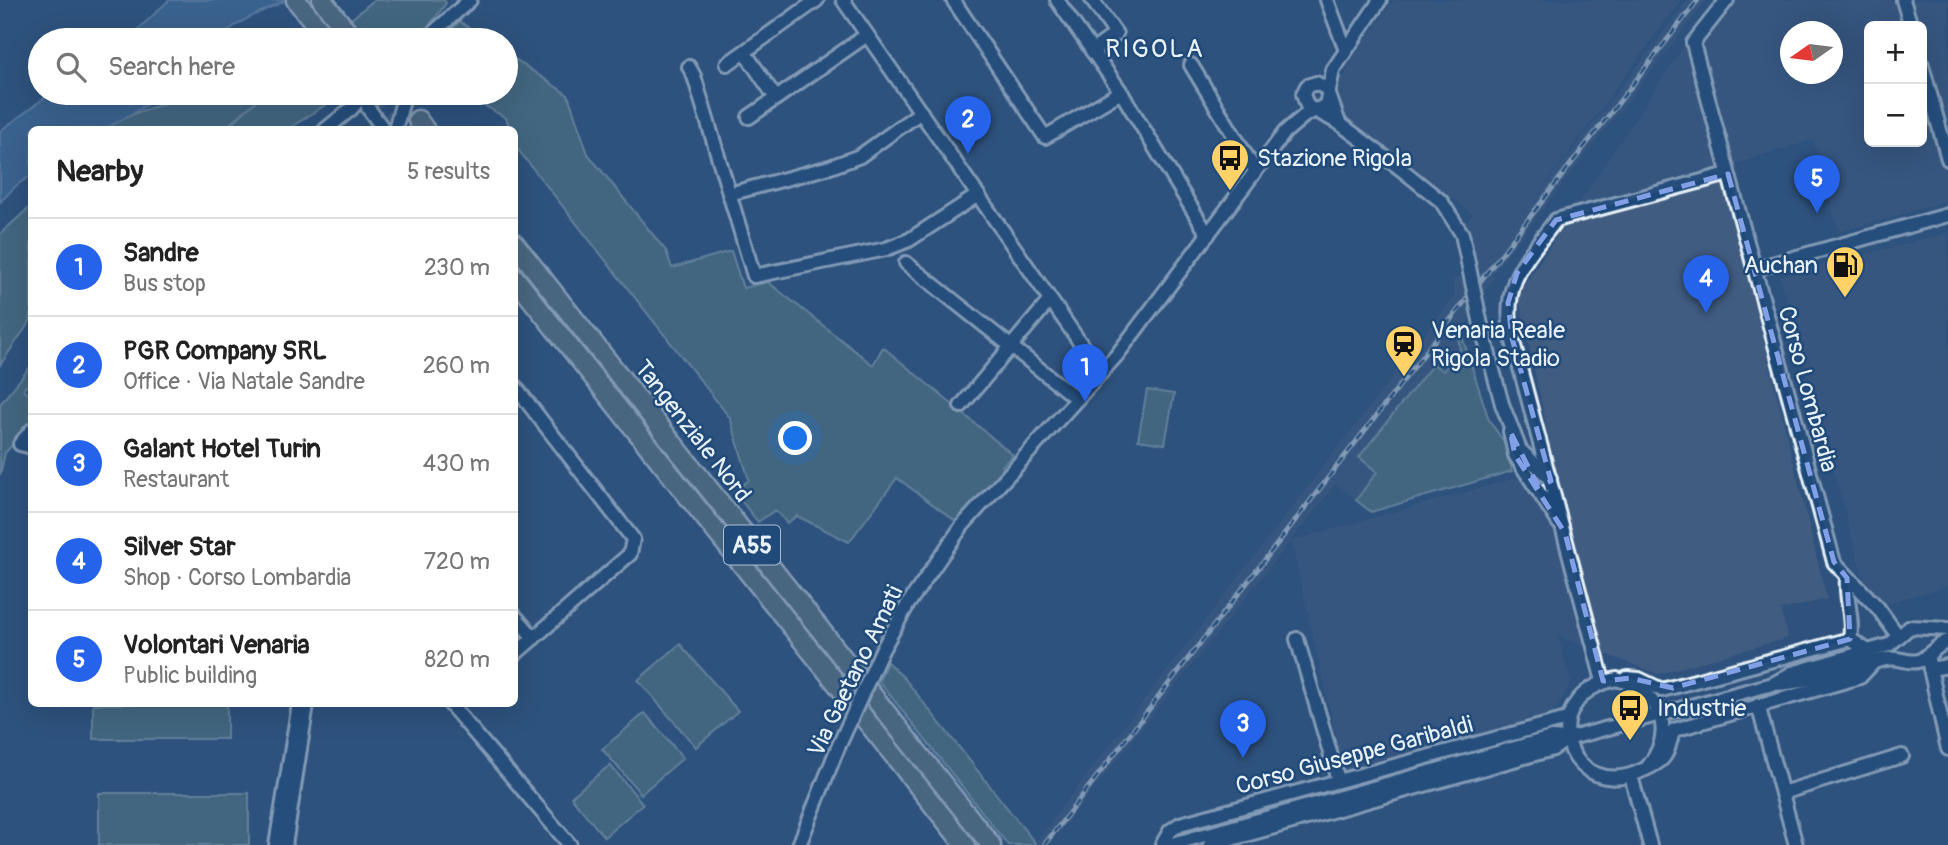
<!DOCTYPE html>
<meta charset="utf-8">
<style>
body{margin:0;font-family:Pangolin,sans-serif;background:#f6f6f6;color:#222}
.controls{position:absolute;right:21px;top:21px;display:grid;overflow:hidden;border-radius:10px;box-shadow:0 7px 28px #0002}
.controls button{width:63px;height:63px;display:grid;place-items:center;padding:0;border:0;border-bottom:2px solid #e0e0e0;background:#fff;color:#222;font:35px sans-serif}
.compass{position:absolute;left:1780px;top:21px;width:63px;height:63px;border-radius:50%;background:#fff;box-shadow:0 7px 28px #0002;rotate:256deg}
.you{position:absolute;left:796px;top:439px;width:24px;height:24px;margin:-18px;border:5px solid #fff;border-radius:50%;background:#1a73e8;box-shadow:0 0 0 10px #1a73e833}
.badge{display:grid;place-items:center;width:46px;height:46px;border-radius:50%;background:#2563eb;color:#fff;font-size:23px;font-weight:700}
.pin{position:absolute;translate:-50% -58px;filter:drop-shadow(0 2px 4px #0008)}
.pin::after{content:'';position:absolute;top:37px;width:24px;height:21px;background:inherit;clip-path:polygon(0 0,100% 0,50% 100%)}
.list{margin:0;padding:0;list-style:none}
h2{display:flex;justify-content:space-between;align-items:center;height:91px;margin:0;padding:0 28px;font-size:30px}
h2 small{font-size:23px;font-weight:400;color:#767676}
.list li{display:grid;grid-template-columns:46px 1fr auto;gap:21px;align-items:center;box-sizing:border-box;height:98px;padding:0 28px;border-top:2px solid #e0e0e0}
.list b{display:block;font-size:26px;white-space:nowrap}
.list p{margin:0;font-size:23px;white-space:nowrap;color:#767676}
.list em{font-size:23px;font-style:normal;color:#767676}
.icon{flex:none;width:38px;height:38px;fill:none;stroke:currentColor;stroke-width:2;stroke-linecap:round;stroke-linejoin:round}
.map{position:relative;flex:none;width:1948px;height:845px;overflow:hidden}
.search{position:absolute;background:#fff;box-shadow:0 7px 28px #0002;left:28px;top:28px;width:490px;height:77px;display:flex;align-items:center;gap:18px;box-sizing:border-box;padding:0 24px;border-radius:38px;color:#767676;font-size:26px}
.panel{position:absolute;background:#fff;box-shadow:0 7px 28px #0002;left:28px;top:126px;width:490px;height:581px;border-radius:10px}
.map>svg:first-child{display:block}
.built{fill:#405c81;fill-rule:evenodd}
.green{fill:#5c7f83;stroke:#a2b8be;stroke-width:2}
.water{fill:#4874a3;stroke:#88a6c5;stroke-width:2}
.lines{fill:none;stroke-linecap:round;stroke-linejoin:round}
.highway-tunnel{stroke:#4a6a8f;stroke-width:18;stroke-dasharray:18 9;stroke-linecap:butt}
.minor-casing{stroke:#e8f1f8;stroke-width:18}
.highway-casing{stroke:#e8f1f8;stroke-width:23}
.minor{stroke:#1f4a7a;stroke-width:12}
.highway{stroke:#6c7e84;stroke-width:18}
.rail-casing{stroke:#e8f1f8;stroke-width:5}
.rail{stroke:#1f4a7a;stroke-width:2.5;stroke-dasharray:8;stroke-linecap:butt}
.minor-bridge-casing{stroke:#e8f1f8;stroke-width:18;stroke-linecap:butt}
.minor-bridge{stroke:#1f4a7a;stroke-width:12}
.marked{fill:none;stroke:#82a0e8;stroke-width:5;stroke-dasharray:14 9;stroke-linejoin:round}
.labels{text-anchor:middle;stroke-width:5;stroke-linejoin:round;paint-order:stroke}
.shield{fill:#1f4a7a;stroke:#acbfd2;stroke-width:2}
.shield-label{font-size:23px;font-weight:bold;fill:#e8f1f8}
.poi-label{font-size:24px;fill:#e8f1f8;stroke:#1f4a7a;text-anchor:start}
.street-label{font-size:24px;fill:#e8f1f8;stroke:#1f4a7a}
.neighbourhood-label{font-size:26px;letter-spacing:2px;fill:#e8f1f8;stroke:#1f4a7a}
</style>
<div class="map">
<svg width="1948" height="845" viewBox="0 0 1948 845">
<rect width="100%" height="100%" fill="#2e527d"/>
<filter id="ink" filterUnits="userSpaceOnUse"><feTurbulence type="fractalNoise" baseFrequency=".0143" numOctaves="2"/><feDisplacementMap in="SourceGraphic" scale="14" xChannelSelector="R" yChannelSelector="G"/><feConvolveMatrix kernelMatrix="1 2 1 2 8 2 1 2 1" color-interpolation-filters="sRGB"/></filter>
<g filter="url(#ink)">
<g class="built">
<path d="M 1394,0 L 1681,0 L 1522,216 L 1688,0 L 1707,0 L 1492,274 L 1494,278 L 1483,292 L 1466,224 L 1473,214 L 1347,121 L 1343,113 L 1339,84 L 1349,69 L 1347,66 Z"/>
<path d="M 1715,0 L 1948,0 L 1948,201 L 1839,232 L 1813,140 L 1721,168 L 1827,599 L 1781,610 L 1788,638 L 1658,674 L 1558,636 L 1571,683 L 1545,725 L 1346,778 L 1291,541 L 1555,467 L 1518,294 ZM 1869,26 L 1922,26 L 1922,142 L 1869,142 ZM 1790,32 L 1832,32 L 1832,74 L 1790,74 Z"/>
<path d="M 1948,233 L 1948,586 L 1887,603 L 1876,594 L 1862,574 L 1780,276 Z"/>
<path d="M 1465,276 L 1472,314 L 1458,335 L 1461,349 L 1443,371 L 1433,364 L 1359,457 L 1377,472 L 1356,500 L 1336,484 L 1049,845 L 1033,845 L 1455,295 L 1452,279 Z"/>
</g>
<g class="green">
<path d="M 374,0 L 444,0 L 446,3 L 419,40 L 326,40 Z"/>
<path d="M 459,21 L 487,40 L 443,40 Z"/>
<path d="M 506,53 L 568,95 L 588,154 L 666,251 L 672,268 L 731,251 L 743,288 L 768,282 L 873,365 L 883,347 L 1013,455 L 1002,466 L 1004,470 L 958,523 L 897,478 L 849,542 L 797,516 L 787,523 L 775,510 L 758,522 L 734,492 L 749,480 L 730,418 L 516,147 L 514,130 L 510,129 L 506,118 L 462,93 L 506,93 Z"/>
<path d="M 200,93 L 344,93 L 288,129 L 226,129 L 256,101 L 224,129 L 105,130 C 137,107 164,106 200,93 Z"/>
<path d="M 31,206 L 31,320 L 0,365 L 0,234 Z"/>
<path d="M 1458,335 L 1463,339 L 1489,420 L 1504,442 L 1512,471 L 1371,512 L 1356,500 L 1377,472 L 1359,457 L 1433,364 L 1443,371 L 1460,349 Z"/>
<path d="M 31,366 L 31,380 L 23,390 L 31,397 L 31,424 L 5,453 L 0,475 L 0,404 Z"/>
<path d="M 1147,390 L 1174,394 L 1165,444 L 1138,440 Z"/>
<path d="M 680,644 L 738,711 L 696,747 L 638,680 Z"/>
<path d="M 887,662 L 904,678 L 1035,843 L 1033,845 L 1008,845 L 879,681 Z"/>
<rect x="93" y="704" width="134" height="35"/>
<path d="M 645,713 L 683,758 L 641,794 L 602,749 Z"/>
<path d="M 610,765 L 643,804 L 604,837 L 571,797 Z"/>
<rect x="99" y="793" width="150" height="52"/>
</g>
<g class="water">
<path d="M 169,0 L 286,0 C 269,9 228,24 220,40 L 127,40 Z"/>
<path d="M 51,93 L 167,93 L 105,129 L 32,130 L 31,176 L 18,184 L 0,202 L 0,131 Z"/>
</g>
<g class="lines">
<g class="highway-tunnel">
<path d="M 369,93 L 398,130"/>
<path d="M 395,93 L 418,120"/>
</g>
<defs>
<g id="minor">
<path d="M 843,0 L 1101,373"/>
<path d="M 953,0 L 1045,137 L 1121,92"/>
<path d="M 1057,0 L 1121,92 L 1208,235"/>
<path d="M 1092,0 L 1116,34 L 1092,51"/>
<path d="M 1327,0 L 1345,48"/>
<path d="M 1727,0 L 1693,43 L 1834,562 L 1878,608 L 1898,636"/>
<path d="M 1903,0 L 1911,26"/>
<path d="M 425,40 L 470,0"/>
<path d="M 745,53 L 776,98"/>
<path d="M 727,64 L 817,0"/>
<path d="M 1191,65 L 1255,170"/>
<path d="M 1922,65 L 1948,159"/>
<path d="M 689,67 L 694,76 L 754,276 L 886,249 L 909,240 L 978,195"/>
<path d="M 366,93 L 368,108 L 384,130"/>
<path d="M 749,117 L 867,35"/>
<path d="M 1339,123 L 1327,89 L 1316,83 L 1307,86 L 1303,94 L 1307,106 L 1339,123 L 1401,169"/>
<path d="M 325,130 L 351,109 L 365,93"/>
<path d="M 395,130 L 405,93"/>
<path d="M 729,194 L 830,167 L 860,156 L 921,112"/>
<path d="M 906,263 L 1077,399"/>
<path d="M 1754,269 L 1948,215"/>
<path d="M 514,385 L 633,539 L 630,554 L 514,655"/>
<path d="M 1502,404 L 1520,450 L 1550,478"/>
<path d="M 961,406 L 1050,300"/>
<path d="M 32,430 L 20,444 L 32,447"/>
<path d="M 1510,431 L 1515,455 L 1559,523"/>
<path d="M 1847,578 C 1845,599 1854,619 1850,639"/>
<path d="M 514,615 L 534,638"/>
<path d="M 1297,639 L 1338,780"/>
<path d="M 882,650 L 908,604 L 962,526 L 1117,355 L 1285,132 L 1304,116 L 1326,105 L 1333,70 L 1380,0"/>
<path d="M 1927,655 L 1948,749"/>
<path d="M 1930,669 L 1948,666"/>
<path d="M 1627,678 L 1639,679 L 1662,690 L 1850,639 L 1868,651"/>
<path d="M 1603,681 L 1512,338 C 1501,283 1524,262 1556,220 L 1728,174"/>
<path d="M 1775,684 C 1813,683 1849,666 1886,659 C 1898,656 1907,664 1918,661 C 1927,659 1936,645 1948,641"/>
<path d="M 450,704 L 570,845"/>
<path d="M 1758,705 L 1796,845"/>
<path d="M 1646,769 C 1678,731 1661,693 1617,679 C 1531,696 1568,807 1643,770 C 1650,767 1656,765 1662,759 C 1670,751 1669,740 1674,730 L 1860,677 L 1874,662"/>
<path d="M 1631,776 L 1650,845"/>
<path d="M 1782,793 L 1902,756"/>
<path d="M 276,845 L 299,704"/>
<path d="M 285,845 L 307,704"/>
<path d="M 799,845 L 836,752"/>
<path d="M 1162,845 L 1170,831 L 1180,824 L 1567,719"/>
<path d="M 1169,845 L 1551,738 L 1567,739"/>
<path d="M 1210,845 L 1553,749 L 1567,739 L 1773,684 L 1792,673 L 1889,645 L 1910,627 L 1948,629"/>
</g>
<g id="highway">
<path d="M 296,0 L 328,40"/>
<path d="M 322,0 L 354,40"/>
<path d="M 418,120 L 425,130"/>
<path d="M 514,243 L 991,845"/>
<path d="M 514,277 L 965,845"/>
</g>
</defs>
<use href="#minor" class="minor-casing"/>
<use href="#highway" class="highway-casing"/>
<use href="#minor" class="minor"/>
<use href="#highway" class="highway"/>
<defs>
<path id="rail" d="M 1044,845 L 1698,0"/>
</defs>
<use href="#rail" class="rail-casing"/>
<use href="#rail" class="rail"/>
<defs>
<g id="minor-bridge">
<path d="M 1401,169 L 1441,201 L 1462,234 L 1481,325 L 1502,404"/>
<path d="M 836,752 L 882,650"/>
</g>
</defs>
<use href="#minor-bridge" class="minor-bridge-casing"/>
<use href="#minor-bridge" class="minor-bridge"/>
</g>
</g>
<path d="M0 0H1948V845H0ZM 1728,174 L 1834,562 L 1847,578 L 1850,639 L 1673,688 L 1630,678 L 1603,681 L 1565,533 L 1515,455 L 1510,431 L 1538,486 L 1551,481 L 1512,338 L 1508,303 L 1517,273 L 1556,220 Z" fill="#2e527d" fill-opacity=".55" fill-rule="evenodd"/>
<path class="marked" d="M 1728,174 L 1834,562 L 1847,578 L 1850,639 L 1673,688 L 1630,678 L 1603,681 L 1565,533 L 1515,455 L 1510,431 L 1538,486 L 1551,481 L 1512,338 L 1508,303 L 1517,273 L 1556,220 Z"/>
<defs>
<symbol id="bus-pin" viewBox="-11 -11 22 30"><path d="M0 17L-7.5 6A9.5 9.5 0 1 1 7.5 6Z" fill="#ffd166" stroke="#1f4a7a"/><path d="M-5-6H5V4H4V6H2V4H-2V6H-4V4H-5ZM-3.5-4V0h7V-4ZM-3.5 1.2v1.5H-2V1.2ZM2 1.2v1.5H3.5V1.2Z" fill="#111"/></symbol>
<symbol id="fuel-pin" viewBox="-11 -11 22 30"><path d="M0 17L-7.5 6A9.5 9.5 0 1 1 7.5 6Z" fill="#ffd166" stroke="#1f4a7a"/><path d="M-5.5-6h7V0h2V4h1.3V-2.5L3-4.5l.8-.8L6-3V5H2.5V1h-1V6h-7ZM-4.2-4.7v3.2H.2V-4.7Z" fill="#111"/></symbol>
<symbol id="station-pin" viewBox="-11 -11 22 30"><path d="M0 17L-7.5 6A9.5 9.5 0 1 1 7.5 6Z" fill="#ffd166" stroke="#1f4a7a"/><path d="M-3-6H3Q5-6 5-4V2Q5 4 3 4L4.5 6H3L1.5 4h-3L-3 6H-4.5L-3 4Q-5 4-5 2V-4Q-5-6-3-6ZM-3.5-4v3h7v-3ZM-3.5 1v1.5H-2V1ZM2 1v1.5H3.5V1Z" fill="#111"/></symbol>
</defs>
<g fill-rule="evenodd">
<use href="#bus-pin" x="1208" y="136" width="44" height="60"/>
<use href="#fuel-pin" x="1823" y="243" width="44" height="60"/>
<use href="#station-pin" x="1382" y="322" width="44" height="60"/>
<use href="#bus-pin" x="1608" y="686" width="44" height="60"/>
</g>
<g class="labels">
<rect class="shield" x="724" y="525.5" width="56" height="39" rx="5"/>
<g class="shield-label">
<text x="752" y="553">A55</text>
</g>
<g class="poi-label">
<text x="1257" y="166">Stazione Rigola</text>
<text x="1818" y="273" text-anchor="end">Auchan</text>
<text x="1431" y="338">Venaria Reale<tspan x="1431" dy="28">Rigola Stadio</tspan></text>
<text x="1657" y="716">Industrie</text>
</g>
<g class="street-label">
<text transform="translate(1808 389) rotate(75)" y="8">Corso Lombardia</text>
<text transform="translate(693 431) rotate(52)" y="8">Tangenziale Nord</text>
<text transform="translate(855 671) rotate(-64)" y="8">Via Gaetano Amati</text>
<text transform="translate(1354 755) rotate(-15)" y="8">Corso Giuseppe Garibaldi</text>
</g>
<g class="neighbourhood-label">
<text x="1155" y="57">RIGOLA</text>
</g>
</g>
</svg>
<div class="controls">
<button>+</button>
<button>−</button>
</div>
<svg class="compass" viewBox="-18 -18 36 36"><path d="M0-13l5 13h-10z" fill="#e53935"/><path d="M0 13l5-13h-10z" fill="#767676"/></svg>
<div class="you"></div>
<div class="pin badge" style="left:1085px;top:402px">1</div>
<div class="pin badge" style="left:968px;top:154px">2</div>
<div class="pin badge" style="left:1243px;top:758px">3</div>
<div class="pin badge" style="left:1706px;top:313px">4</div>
<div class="pin badge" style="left:1817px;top:213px">5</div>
<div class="search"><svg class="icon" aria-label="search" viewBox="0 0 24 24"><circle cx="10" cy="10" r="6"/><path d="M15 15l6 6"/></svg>Search here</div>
<section class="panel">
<h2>Nearby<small>5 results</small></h2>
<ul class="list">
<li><span class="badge">1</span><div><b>Sandre</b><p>Bus stop</p></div><em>230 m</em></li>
<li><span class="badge">2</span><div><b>PGR Company SRL</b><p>Office · Via Natale Sandre</p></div><em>260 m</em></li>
<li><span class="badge">3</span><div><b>Galant Hotel Turin</b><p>Restaurant</p></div><em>430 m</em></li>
<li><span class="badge">4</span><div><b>Silver Star</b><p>Shop · Corso Lombardia</p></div><em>720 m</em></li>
<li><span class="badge">5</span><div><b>Volontari Venaria</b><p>Public building</p></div><em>820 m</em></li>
</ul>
</section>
</div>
